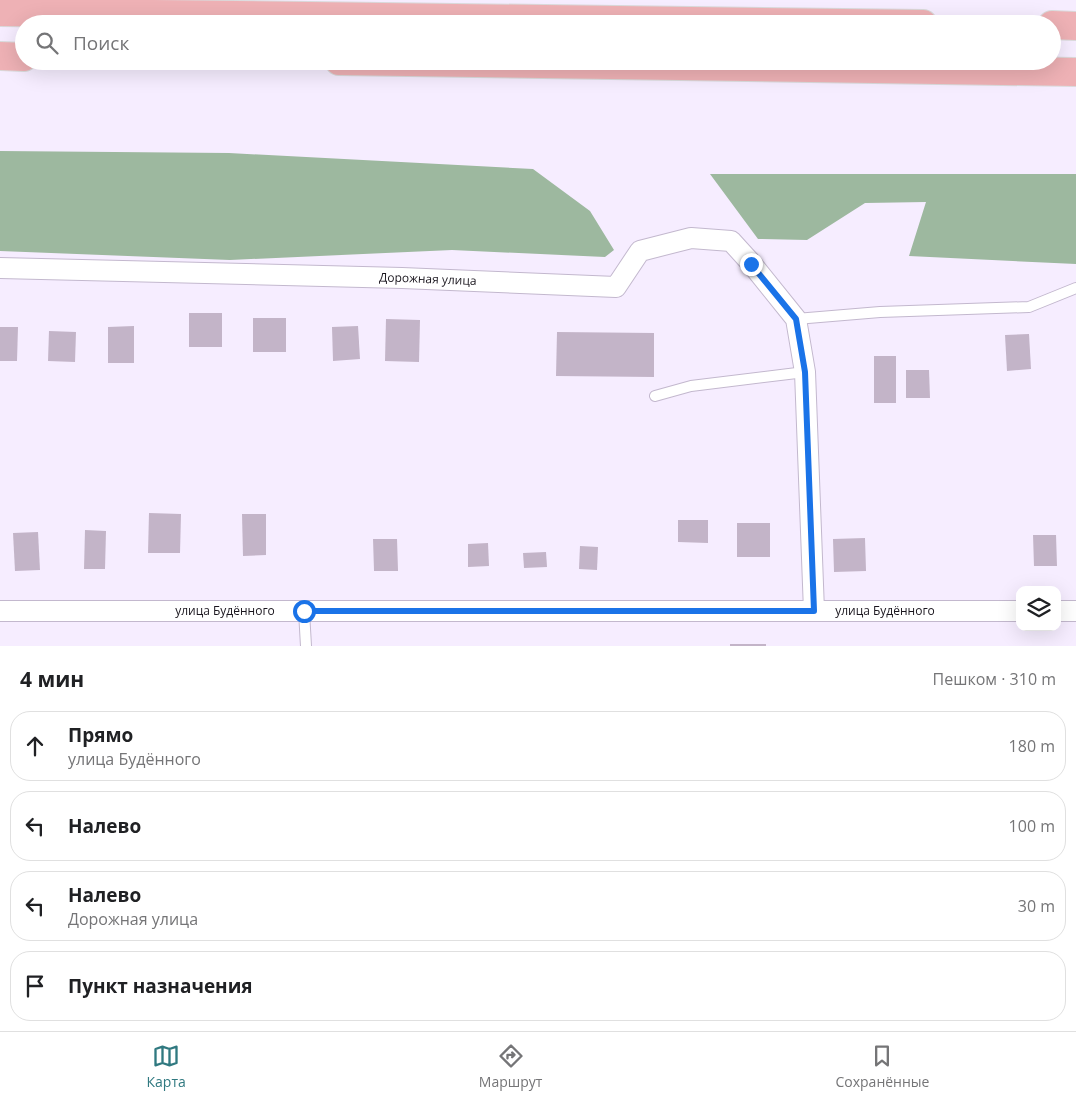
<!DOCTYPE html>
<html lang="ru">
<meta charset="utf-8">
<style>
body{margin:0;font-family:"Open Sans",sans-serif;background:#f6f6f6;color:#202124}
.controls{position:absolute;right:15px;bottom:15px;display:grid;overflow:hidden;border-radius:10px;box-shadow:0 5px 20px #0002}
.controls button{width:45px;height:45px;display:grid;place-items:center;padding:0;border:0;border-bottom:1px solid #e0e0e0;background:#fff;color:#202124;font:25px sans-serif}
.stop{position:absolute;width:15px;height:15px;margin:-11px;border:4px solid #1a73e8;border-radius:50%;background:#fff}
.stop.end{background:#1a73e8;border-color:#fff;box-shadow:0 1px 5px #0008}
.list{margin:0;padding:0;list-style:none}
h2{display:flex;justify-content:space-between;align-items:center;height:65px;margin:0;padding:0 20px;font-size:21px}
h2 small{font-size:16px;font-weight:400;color:#757577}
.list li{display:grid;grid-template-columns:32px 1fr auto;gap:15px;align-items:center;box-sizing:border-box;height:70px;margin:0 10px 10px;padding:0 10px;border:1px solid #e0e0e0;border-radius:20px}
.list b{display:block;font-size:19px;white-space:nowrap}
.list p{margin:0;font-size:16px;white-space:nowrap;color:#757577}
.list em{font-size:16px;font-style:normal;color:#757577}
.icon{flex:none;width:28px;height:28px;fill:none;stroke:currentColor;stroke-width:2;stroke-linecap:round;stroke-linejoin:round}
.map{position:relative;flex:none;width:1076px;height:646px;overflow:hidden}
.search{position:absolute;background:#fff;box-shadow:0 5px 20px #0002;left:15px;right:15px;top:15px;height:55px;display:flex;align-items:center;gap:12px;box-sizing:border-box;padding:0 18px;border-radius:28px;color:#757577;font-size:19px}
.sheet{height:385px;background:#fff}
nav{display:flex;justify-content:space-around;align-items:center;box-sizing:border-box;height:70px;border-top:1px solid #e0e0e0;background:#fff;font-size:14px;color:#757577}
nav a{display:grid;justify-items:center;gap:2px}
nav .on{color:#307980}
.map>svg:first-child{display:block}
.forest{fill:#9db89f}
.building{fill:#c3b4c8}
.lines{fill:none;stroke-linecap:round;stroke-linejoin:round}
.lane-casing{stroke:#c3b8ce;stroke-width:12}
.street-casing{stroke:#c3b8ce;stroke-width:22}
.highway-casing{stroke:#dadadb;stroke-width:30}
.lane{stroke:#fff;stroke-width:10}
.street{stroke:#fff;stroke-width:20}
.highway{stroke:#eeb1b5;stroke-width:28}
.route{stroke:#1a73e8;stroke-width:6}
.labels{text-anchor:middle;stroke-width:4;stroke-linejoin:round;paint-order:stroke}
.street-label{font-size:12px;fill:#19151d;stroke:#fefefe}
</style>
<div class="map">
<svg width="1076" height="646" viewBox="0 0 1076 646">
<rect width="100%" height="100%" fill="#f6edff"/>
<g class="forest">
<path d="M 0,151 L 229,153 L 533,169 L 590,211 L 614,250 L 605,257 L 452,250 L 230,260 L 0,251 Z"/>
<path d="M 710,174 L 1076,174 L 1076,264 L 909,256 L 926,202 L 865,203 L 807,240 L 758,239 Z"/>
</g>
<g class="building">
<rect x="189" y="313" width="33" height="34"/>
<rect x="253" y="318" width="33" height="34"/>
<path d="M 386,319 L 420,320 L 419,362 L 385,361 Z"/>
<path d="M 134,326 L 134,363 L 108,363 L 108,327 Z"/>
<path d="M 358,326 L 360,359 L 333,361 L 332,327 Z"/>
<path d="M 0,327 L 18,327 L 17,361 L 0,361 Z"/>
<path d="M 49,331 L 76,332 L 75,362 L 48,361 Z"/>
<path d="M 557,332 L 654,333 L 654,377 L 556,376 Z"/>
<path d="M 1029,334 L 1031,369 L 1007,371 L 1005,335 Z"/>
<rect x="874" y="356" width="22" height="47"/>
<path d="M 906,370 L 929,370 L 930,398 L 906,398 Z"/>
<path d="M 149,513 L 181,514 L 180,553 L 148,553 Z"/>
<path d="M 242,514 L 266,514 L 266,555 L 243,556 Z"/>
<path d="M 678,520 L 708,520 L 708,543 L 678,542 Z"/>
<rect x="737" y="523" width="33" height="34"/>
<path d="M 85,530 L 106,531 L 105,569 L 84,569 Z"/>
<path d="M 38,532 L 40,570 L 15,571 L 13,533 Z"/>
<path d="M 1033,535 L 1056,535 L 1057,566 L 1034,566 Z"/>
<path d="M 865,538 L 866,571 L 834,572 L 833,539 Z"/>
<path d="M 373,539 L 397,539 L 398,571 L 374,571 Z"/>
<path d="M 488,543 L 489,566 L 468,567 L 468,544 Z"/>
<path d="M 580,546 L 598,547 L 597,570 L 579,569 Z"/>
<path d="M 546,552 L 547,567 L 524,568 L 523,553 Z"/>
<rect x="730" y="644" width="36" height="2"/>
</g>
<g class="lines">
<defs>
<g id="lane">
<path d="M 796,319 L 880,312 L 1029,307 L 1076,288"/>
<path d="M 655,396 L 691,386 L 805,372"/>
<path d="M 304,611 L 306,646"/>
</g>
<g id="street">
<path id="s1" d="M 0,268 L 402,278 L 616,287 L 640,251 L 691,238 L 731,241 L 751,263 L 796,319 L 805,372 L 814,611"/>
<path id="s2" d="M 0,611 L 1020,611"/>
<path d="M 1057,611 L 1076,611"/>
</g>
<g id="highway">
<path d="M 0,12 L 923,24"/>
<path d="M 1052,25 L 1076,26"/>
<path d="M 0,56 L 24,57"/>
<path d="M 339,61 L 1076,72"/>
</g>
</defs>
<use href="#lane" class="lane-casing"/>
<use href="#street" class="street-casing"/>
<use href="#highway" class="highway-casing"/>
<use href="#lane" class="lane"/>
<use href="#street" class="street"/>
<use href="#highway" class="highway"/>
</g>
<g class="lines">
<path class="route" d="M 304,611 L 814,611 L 805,372 L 796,319 L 751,264"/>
</g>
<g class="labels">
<g class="street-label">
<text dy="4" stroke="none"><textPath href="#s1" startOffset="428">Дорожная улица</textPath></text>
<text dy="4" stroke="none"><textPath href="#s2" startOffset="225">улица Будённого</textPath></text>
<text dy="4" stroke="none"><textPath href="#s2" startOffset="885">улица Будённого</textPath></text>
</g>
</g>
</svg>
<div class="controls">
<button><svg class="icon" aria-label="layers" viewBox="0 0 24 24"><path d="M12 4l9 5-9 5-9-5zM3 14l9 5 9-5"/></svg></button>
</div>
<div class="stop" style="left:304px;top:611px"></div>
<div class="stop end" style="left:751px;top:264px"></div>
<div class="search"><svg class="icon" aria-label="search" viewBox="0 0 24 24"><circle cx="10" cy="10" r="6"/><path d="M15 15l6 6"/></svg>Поиск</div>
</div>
<section class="sheet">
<h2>4 мин<small>Пешком · 310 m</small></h2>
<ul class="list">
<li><svg class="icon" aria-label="ahead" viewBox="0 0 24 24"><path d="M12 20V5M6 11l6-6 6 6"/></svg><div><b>Прямо</b><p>улица Будённого</p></div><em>180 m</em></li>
<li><svg class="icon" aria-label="left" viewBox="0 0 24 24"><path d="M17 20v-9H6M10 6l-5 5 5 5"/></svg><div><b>Налево</b></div><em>100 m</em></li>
<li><svg class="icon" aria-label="left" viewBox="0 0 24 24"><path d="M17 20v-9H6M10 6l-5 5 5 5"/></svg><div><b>Налево</b><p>Дорожная улица</p></div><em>30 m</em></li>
<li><svg class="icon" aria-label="arrive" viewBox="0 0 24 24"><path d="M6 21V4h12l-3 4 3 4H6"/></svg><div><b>Пункт назначения</b></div></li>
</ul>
</section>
<nav>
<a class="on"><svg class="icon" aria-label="map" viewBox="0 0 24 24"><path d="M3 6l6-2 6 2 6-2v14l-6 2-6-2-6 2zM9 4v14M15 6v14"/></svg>Карта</a>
<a><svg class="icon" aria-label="directions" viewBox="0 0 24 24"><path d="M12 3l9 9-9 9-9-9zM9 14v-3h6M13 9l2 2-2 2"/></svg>Маршрут</a>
<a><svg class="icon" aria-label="saved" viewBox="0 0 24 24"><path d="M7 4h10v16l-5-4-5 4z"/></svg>Сохранённые</a>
</nav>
